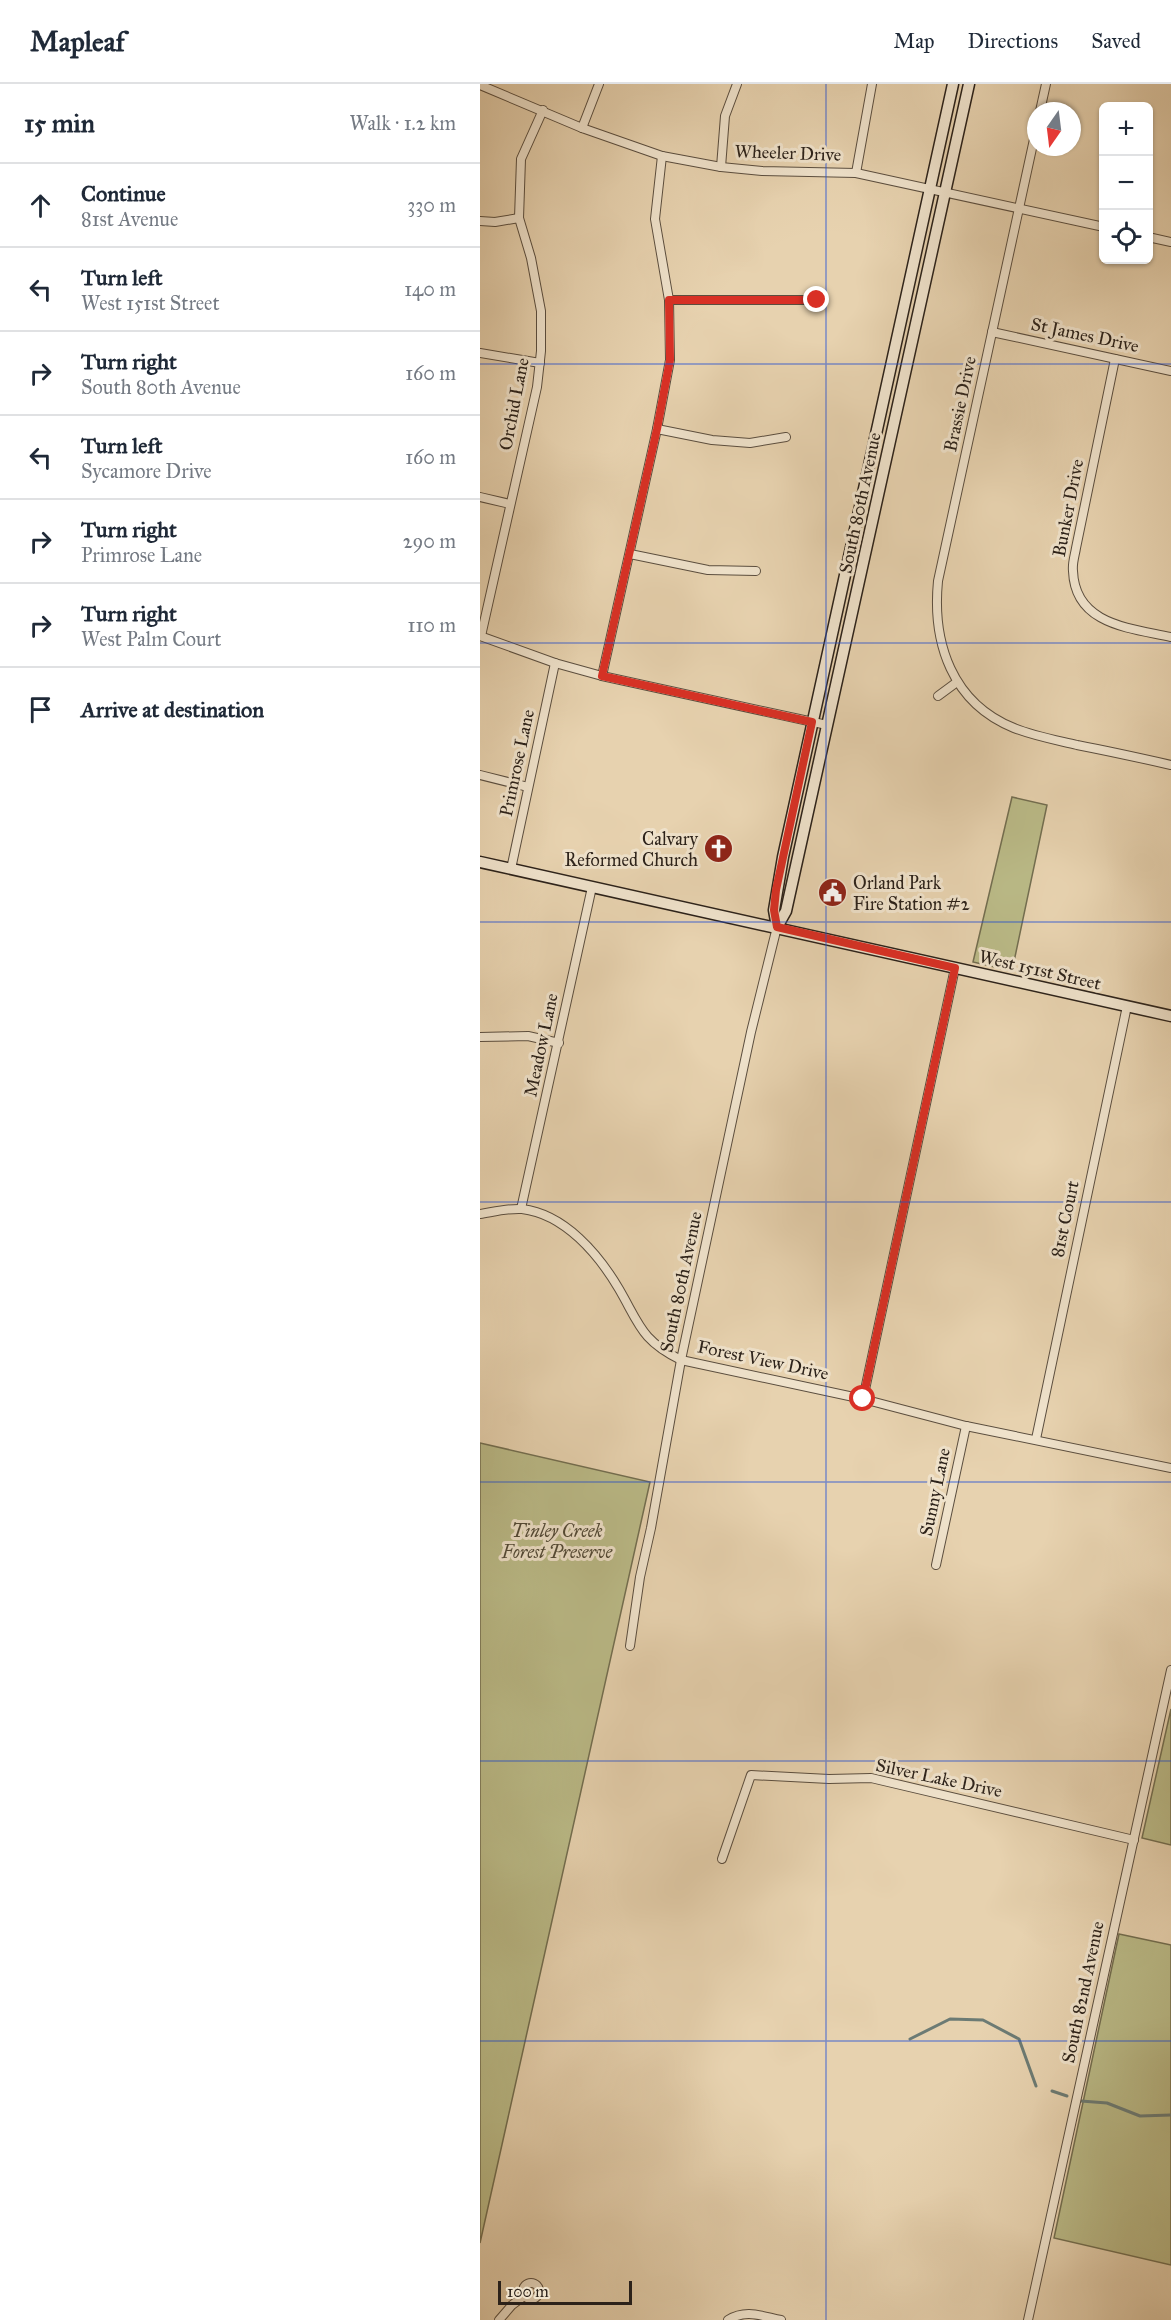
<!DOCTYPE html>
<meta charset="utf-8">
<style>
body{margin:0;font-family:"IM FELL Great Primer",serif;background:#f2f2f3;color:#1f2937}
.controls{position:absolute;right:18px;top:18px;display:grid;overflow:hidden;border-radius:9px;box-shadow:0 2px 4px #0004}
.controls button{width:54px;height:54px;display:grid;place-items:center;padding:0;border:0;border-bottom:2px solid #e0e1e3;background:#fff;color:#1f2937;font:30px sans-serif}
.compass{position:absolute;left:547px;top:18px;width:54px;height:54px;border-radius:50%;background:#fff;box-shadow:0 2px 4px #0004;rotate:194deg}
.scale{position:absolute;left:18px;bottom:15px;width:134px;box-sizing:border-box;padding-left:6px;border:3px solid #2c221a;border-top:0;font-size:16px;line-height:21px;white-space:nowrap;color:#2c221a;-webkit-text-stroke:4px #efe2cb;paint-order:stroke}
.stop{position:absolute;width:18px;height:18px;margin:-14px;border:4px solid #d93025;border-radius:50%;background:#fff}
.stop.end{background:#d93025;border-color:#fff;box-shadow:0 2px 6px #0008}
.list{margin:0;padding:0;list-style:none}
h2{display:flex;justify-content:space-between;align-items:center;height:78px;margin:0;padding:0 24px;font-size:26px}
h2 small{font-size:20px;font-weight:400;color:#747a83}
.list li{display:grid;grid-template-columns:39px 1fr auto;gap:18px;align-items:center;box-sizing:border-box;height:84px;padding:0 24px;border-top:2px solid #e0e1e3}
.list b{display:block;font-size:22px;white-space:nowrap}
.list p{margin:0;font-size:20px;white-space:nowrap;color:#747a83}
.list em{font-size:20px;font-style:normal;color:#747a83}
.icon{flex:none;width:33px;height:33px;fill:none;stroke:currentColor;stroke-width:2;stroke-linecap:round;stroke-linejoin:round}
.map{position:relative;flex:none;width:691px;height:2236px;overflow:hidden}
header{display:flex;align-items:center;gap:36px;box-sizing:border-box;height:84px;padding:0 30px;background:#fff;border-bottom:2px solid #e0e1e3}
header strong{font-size:28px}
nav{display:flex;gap:33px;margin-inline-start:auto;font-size:21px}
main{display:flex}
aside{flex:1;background:#fff}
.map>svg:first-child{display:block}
.green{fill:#baba87;stroke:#736e50;stroke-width:1.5}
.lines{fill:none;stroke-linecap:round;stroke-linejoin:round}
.stream{stroke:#6c7b74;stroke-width:3}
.street-casing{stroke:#5b4e3f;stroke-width:10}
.secondary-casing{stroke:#2c221a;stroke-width:13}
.street{stroke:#efe2cb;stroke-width:8}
.secondary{stroke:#efe2cb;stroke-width:10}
.route{stroke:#d93025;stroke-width:8}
.grid{fill:none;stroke:#1d4ed8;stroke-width:1.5;stroke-opacity:0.55}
.labels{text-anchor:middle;stroke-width:6;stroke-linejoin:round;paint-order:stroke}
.street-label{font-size:18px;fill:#2c221a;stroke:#efe2cb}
.poi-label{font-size:18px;fill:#2c221a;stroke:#efe2cb;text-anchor:end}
.park-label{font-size:18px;font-style:italic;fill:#504835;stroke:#efe2cb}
</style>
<header>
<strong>Mapleaf</strong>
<nav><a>Map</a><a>Directions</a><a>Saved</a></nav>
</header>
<main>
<aside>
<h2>15 min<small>Walk · 1.2 km</small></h2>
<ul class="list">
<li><svg class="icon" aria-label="ahead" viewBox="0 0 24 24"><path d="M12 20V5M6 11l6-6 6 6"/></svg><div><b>Continue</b><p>81st Avenue</p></div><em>330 m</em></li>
<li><svg class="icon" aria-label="left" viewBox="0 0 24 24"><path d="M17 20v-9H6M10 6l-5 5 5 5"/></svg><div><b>Turn left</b><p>West 151st Street</p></div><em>140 m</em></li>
<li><svg class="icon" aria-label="right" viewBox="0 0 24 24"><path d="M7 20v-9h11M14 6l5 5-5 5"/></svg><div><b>Turn right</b><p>South 80th Avenue</p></div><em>160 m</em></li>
<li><svg class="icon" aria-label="left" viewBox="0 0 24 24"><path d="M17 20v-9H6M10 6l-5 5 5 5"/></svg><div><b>Turn left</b><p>Sycamore Drive</p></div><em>160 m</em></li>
<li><svg class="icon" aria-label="right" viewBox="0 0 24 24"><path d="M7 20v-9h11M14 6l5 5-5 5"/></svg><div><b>Turn right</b><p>Primrose Lane</p></div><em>290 m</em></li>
<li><svg class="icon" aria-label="right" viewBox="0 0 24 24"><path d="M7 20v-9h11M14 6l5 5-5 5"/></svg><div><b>Turn right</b><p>West Palm Court</p></div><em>110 m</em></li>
<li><svg class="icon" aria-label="arrive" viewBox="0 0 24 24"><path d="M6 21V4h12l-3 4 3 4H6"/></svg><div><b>Arrive at destination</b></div></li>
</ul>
</aside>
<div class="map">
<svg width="691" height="2236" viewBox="0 0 691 2236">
<rect width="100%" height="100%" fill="#e7d2af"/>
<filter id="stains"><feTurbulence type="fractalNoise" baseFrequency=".00333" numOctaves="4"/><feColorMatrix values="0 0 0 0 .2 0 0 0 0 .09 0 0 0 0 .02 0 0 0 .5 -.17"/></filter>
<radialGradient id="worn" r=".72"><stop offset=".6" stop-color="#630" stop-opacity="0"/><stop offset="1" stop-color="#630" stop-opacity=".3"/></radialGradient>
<g class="green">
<path d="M 532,713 L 567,721 L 532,887 L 493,878 Z"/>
<path d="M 0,1359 L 170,1398 L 0,2159 Z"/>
<path d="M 691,1625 L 691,1761 L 662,1754 Z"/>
<path d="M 639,1850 L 691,1861 L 691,2181 L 574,2154 Z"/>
</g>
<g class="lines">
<g class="stream">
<path d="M 430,1955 L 470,1935 L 503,1936 L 539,1955 L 556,2002"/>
<path d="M 572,2007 L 587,2012"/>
<path d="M 601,2017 L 627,2019 L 660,2032 L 691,2031"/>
</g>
<defs>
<g id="street">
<path d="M 0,1 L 102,44 L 182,72 L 241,83 L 282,87 L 376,89 L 624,143"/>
<path d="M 560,27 L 566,0"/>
<path d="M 102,44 L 119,0"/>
<path d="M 556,46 L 458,497 C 452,559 472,619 534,644 C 554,652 576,656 597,661 C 628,667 660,674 691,681"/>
<path d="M 241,83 L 245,32 L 257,0"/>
<path d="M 376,89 L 392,0"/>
<path d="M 0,137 L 15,138 L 39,134"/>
<path d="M 668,153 L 691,158"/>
<path d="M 189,216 L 337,216"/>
<path d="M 512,248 L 691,287"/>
<path d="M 0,269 L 60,279"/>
<path d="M 635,275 L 596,464 C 595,471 592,479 593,487 C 595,541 650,544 691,553"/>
<path d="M 177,345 L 232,356 L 270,359 L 306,353"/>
<path d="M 0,413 L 30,420"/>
<path d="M 150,470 L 228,486 L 276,487"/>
<path d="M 0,552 L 75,579 L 122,592 L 347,641"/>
<path d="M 1,552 L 57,303 L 61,267 L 61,227 L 51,174 L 39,134 L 41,75 L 63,26"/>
<path d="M 122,592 L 177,345 L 190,276 L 189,216 L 175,135 L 182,72"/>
<path d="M 458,612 L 477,598"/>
<path d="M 0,691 L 48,703"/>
<path d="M 31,785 L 75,579"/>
<path d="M 0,953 L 48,952 L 79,959"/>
<path d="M 41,1125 L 112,803"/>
<path d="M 0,1130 C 13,1128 29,1124 42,1125 C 85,1130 119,1171 139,1205 C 160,1241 161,1256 201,1276 L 383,1315 L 486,1342 L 691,1384"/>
<path d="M 383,1315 L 475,884"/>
<path d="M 556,1355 L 647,922"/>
<path d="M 456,1481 L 486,1342"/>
<path d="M 150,1562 L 160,1493 L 171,1444 L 201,1276 L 271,948 L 297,843"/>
<path d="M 242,1775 L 271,1691 L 349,1695 L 391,1694 L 654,1756"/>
<circle cx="51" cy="2207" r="8"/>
<path d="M 19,2236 L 32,2221 L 44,2212"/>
<path d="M 248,2236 C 266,2225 281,2232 301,2236"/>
<path d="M 548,2236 L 691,1586"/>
</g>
<g id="secondary">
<path d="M 0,778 L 691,932"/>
<path d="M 297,843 L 306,827 L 489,0"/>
<path d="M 297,843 L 294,826 L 303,773 L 473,0"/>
</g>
</defs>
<use href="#street" class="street-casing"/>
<use href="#secondary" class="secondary-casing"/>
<use href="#street" class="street"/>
<use href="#secondary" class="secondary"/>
</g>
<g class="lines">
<path class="route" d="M 337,216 L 189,216 L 190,276 L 177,345 L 122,592 L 332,638 L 296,806 L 294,826 L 297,843 L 475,884 L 383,1315"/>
</g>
<path class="grid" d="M 346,0 L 346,2236M 0,280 L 691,280M 0,559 L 691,559M 0,838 L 691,838M 0,1118 L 691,1118M 0,1398 L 691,1398M 0,1677 L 691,1677M 0,1957 L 691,1957"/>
<defs>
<symbol id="church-disc" viewBox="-11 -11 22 22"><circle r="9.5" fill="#8f2418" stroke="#efe2cb"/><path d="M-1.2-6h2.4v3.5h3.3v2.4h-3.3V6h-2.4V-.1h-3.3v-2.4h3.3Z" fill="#fff"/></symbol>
<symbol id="civic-disc" viewBox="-11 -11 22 22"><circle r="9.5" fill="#8f2418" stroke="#efe2cb"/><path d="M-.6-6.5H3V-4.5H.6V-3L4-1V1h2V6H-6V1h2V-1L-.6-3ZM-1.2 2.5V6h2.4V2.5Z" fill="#fff"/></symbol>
</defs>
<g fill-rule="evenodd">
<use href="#church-disc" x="222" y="748" width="33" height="33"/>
<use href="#civic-disc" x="336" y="792" width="33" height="33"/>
</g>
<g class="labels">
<g class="street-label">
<text transform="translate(308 69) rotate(2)" y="6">Wheeler Drive</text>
<text transform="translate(605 251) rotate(12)" y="6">St James Drive</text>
<text transform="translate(34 320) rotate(-79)" y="6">Orchid Lane</text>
<text transform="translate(480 320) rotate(-78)" y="6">Brassie Drive</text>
<text transform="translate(380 419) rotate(-78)" y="6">South 80th Avenue</text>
<text transform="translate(588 424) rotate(-79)" y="6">Bunker Drive</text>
<text transform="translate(37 679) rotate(-78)" y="6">Primrose Lane</text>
<text transform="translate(560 886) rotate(13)" y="6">West 151st Street</text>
<text transform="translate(61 961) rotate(-78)" y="6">Meadow Lane</text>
<text transform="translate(585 1135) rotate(-78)" y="6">81st Court</text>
<text transform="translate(201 1198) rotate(-78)" y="6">South 80th Avenue</text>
<text transform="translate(283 1276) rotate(12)" y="6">Forest View Drive</text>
<text transform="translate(455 1408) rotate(-78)" y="6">Sunny Lane</text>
<text transform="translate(459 1694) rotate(12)" y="6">Silver Lake Drive</text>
<text transform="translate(603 1908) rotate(-78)" y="6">South 82nd Avenue</text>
</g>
<g class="poi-label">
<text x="218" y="761">Calvary<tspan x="218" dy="21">Reformed Church</tspan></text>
<text x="373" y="805" text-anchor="start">Orland Park<tspan x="373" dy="21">Fire Station #2</tspan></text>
</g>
<g class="park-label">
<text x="77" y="1453">Tinley Creek<tspan x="77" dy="21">Forest Preserve</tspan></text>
</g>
</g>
<rect width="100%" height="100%" filter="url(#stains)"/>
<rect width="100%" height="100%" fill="url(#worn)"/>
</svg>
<div class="controls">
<button>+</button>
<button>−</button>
<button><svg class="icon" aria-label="locate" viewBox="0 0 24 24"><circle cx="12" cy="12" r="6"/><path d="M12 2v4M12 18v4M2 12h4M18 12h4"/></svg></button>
</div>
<svg class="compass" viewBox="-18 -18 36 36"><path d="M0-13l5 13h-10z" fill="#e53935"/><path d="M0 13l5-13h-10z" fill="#747a83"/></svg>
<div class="scale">100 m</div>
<div class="stop" style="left:383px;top:1315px"></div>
<div class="stop end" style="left:337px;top:216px"></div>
</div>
</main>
